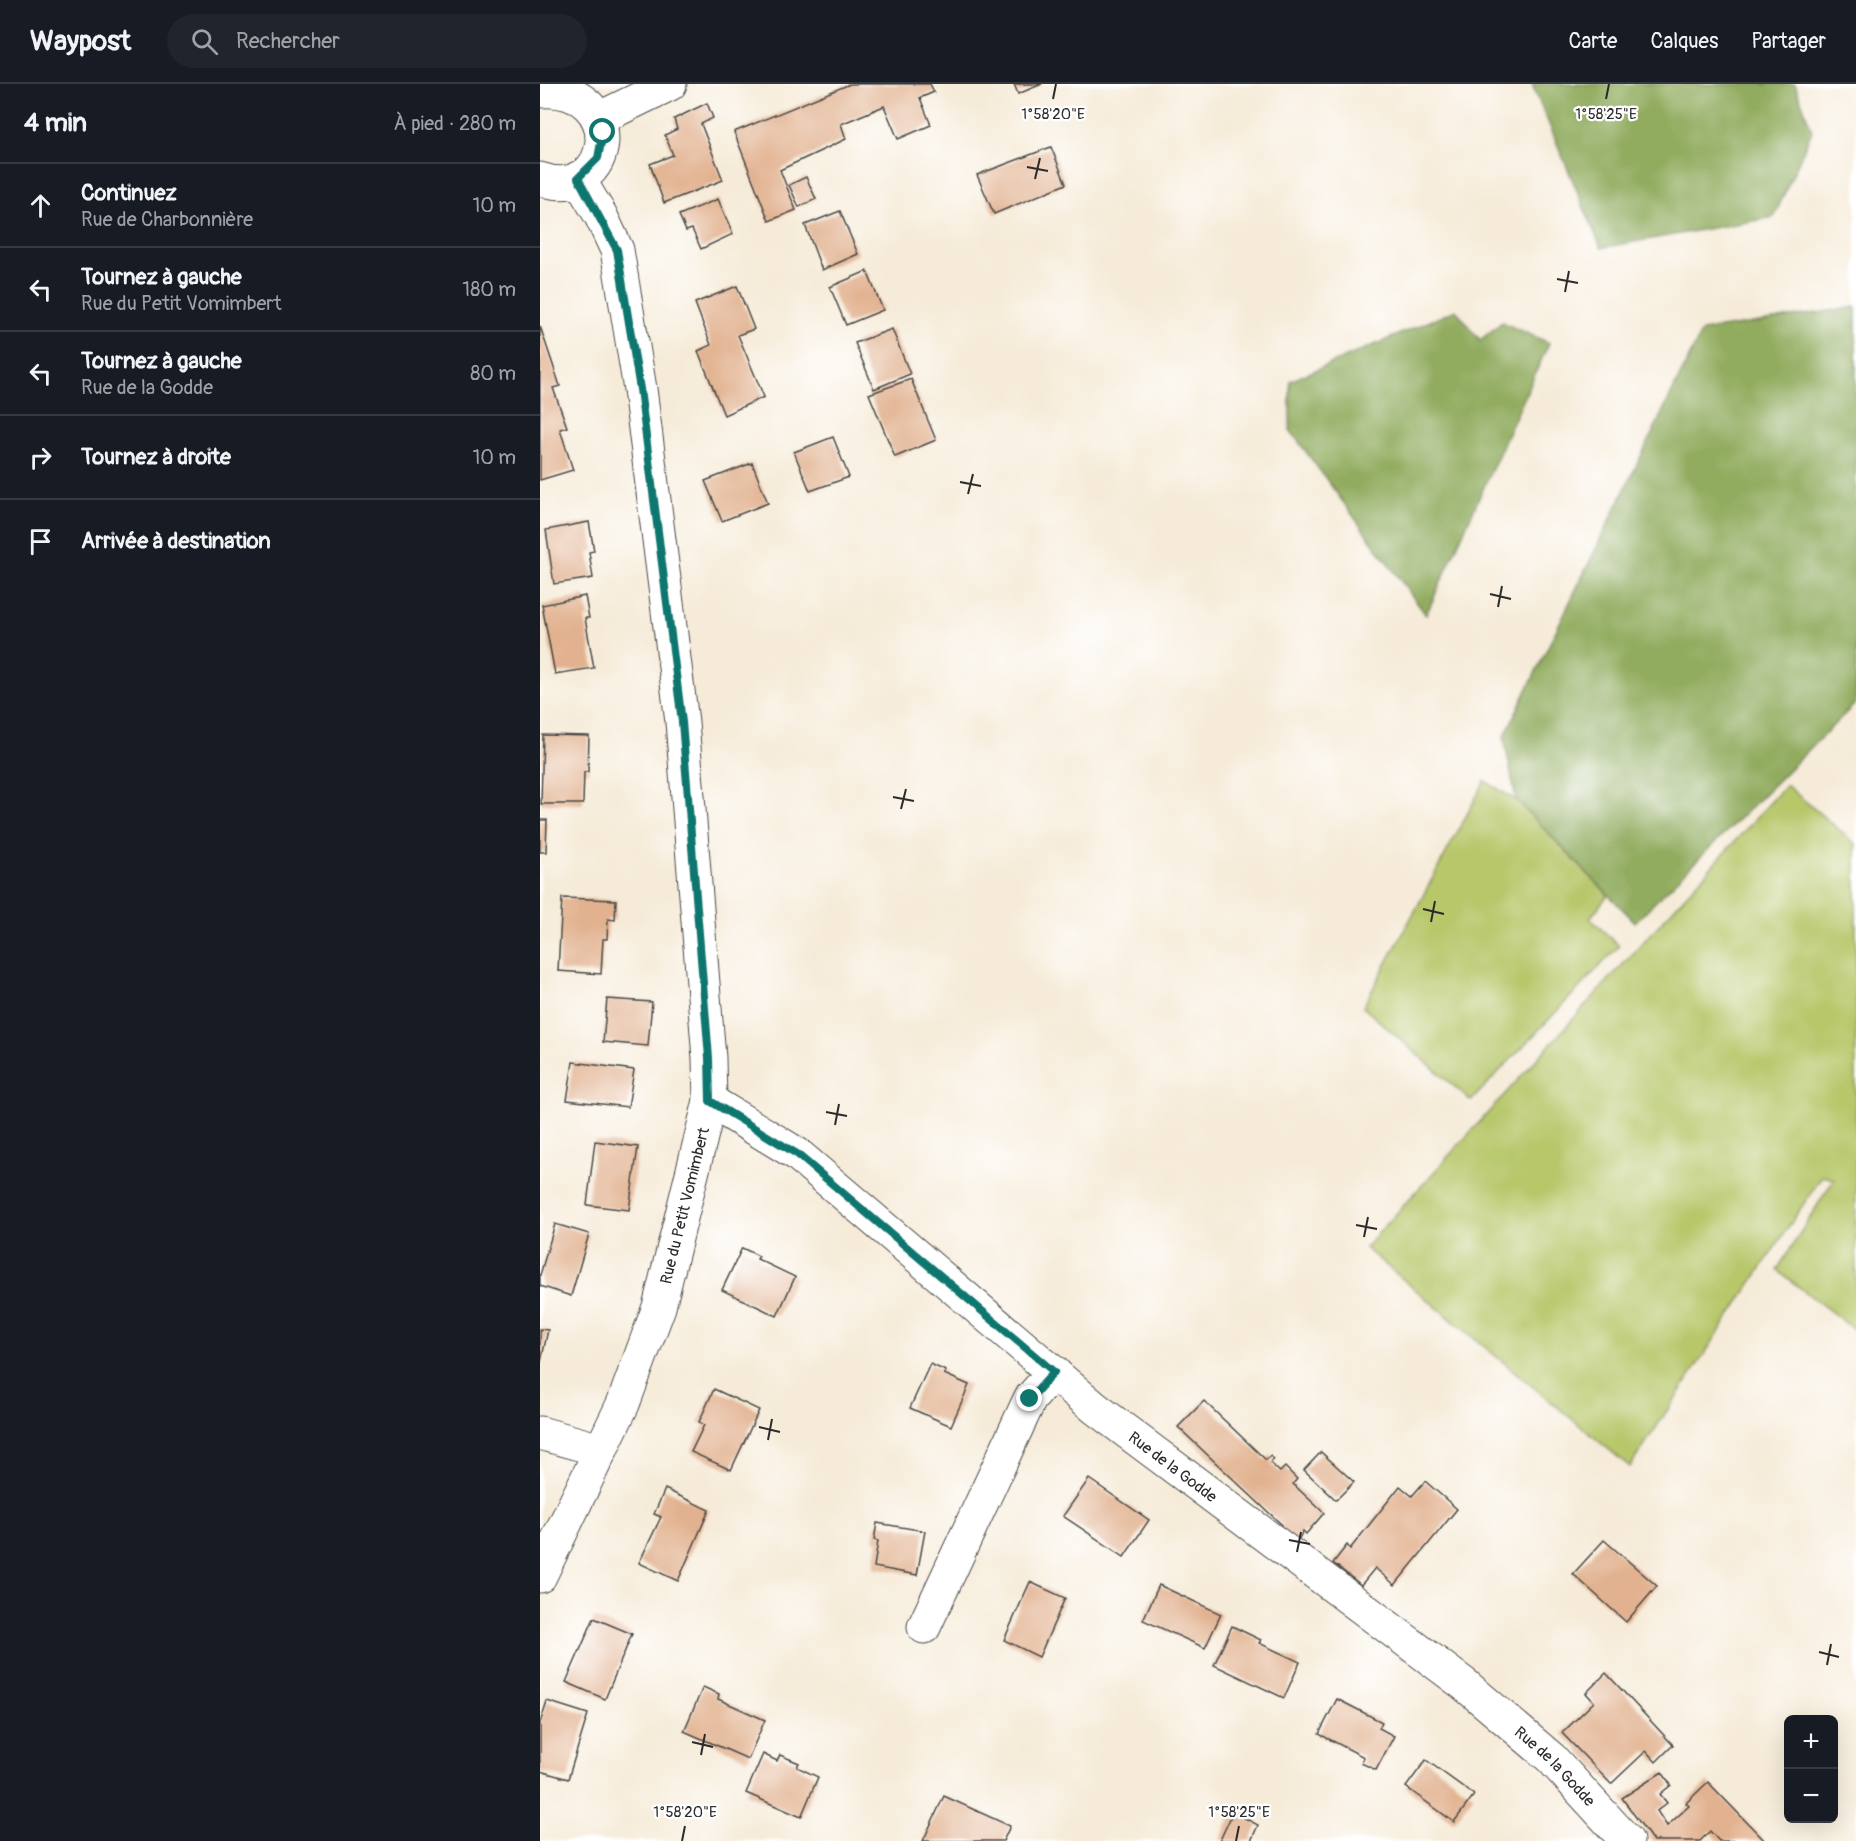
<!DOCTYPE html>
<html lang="fr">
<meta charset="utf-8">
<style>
body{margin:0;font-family:Pangolin,sans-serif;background:#20242c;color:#f1f3f6}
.controls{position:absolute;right:18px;bottom:18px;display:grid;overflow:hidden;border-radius:9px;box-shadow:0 6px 24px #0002}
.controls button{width:54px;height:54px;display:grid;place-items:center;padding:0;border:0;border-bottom:2px solid #363941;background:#171b24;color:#f1f3f6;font:30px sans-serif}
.stop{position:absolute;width:18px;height:18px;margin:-14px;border:4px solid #0f766e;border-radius:50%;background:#fff}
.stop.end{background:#0f766e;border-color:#fff;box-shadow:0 2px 6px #0008}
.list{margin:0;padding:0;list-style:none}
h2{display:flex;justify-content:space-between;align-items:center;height:78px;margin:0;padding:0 24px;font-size:26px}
h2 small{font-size:20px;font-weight:400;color:#9ea1a6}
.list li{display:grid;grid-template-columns:39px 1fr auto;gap:18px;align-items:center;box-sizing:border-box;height:84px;padding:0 24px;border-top:2px solid #363941}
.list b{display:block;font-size:22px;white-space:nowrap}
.list p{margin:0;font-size:20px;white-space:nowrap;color:#9ea1a6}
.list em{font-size:20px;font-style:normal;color:#9ea1a6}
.icon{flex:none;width:33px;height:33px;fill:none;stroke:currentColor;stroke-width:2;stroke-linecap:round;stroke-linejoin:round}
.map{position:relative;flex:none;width:1316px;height:1757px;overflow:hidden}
header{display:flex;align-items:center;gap:36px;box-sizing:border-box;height:84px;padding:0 30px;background:#171b24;border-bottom:2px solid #363941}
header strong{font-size:28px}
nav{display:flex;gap:33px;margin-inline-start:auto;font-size:21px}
.search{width:420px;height:54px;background:#20242c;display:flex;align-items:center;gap:15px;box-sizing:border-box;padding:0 21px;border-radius:33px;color:#9ea1a6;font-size:22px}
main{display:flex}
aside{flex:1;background:#171b24}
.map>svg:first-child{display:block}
.green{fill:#b7c76a;stroke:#71794a;stroke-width:1.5}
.forest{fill:#91ac5e;stroke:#5e6c44;stroke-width:1.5}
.building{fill:#e2b290}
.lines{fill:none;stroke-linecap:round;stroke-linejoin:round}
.minor-casing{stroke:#494845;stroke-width:35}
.minor{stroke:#fff;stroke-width:33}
.route{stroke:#0f766e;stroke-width:8}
.ticks{fill:none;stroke:#2b2b2b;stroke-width:2}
.labels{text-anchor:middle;stroke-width:4.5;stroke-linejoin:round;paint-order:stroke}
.street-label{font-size:16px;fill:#2b2b2b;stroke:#fff}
.ticks-label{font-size:15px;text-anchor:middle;fill:#2b2b2b;stroke:#fff;stroke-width:4.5;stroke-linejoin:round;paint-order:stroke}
</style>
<header>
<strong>Waypost</strong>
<div class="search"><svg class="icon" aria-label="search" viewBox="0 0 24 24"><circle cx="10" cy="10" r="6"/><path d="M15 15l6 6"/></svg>Rechercher</div>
<nav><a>Carte</a><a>Calques</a><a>Partager</a></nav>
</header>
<main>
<aside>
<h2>4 min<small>À pied · 280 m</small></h2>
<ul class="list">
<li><svg class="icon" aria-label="ahead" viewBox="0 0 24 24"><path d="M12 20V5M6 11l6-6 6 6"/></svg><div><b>Continuez</b><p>Rue de Charbonnière</p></div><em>10 m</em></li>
<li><svg class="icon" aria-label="left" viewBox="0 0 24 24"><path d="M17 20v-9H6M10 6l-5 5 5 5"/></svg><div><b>Tournez à gauche</b><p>Rue du Petit Vomimbert</p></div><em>180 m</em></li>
<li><svg class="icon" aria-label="left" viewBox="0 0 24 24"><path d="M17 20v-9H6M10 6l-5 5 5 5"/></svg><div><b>Tournez à gauche</b><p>Rue de la Godde</p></div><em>80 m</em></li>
<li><svg class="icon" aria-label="right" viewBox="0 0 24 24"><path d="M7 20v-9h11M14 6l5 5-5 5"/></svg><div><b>Tournez à droite</b></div><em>10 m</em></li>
<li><svg class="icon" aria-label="arrive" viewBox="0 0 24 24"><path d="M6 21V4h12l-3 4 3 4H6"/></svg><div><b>Arrivée à destination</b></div></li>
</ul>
</aside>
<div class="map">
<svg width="1316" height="1757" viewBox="0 0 1316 1757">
<rect width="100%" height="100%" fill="#fff"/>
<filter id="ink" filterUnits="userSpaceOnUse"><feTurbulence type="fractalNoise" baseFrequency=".0167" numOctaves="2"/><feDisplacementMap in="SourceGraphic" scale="12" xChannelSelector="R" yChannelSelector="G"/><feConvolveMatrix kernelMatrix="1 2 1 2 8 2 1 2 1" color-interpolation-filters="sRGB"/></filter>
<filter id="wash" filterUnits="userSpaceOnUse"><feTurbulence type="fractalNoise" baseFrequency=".008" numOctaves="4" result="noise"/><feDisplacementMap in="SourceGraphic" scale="24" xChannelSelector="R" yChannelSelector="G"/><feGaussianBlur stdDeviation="1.35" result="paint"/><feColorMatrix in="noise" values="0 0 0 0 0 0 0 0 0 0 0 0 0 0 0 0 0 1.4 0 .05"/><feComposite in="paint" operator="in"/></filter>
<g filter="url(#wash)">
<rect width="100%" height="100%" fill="#f6ebd8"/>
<g class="green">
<path d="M 945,697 L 976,716 L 1068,811 L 1050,834 L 1079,862 L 931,1017 L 823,923 Z"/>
<path d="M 1246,701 L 1316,760 L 1316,1247 L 1237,1186 L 1294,1095 L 1282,1092 L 1090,1383 L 825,1164 Z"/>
</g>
<g class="forest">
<path d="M 992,0 L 1255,0 L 1272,47 L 1234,133 L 1061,164 Z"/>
<path d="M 1316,223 L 1316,619 L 1095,838 L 976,716 L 964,653 L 1162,247 Z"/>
<path d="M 916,226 L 940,256 L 962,238 L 1009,259 L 886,531 L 750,346 L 750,297 Z"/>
</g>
<g id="blocks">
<g class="building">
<path d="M 310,0 L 390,0 L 394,8 L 380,14 L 391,41 L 358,55 L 344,22 L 301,40 L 306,55 L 240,86 L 256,126 L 229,137 L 194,48 Z"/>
<path d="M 474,0 L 502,0 L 478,10 Z"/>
<path d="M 167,19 L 173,34 L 161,40 L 183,96 L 124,119 L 110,80 L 133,71 L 125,51 L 137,45 L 134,35 Z"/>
<path d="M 511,63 L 526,100 L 454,130 L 437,91 Z"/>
<path d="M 266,93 L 276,115 L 259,123 L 249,101 Z"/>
<path d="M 178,115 L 193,150 L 161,165 L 152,145 L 146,147 L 139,131 Z"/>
<path d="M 300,127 L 318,170 L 282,186 L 265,141 Z"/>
<path d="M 327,187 L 343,226 L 306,241 L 290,203 Z"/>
<path d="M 197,202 L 214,245 L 198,251 L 224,313 L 184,331 L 158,267 L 171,261 L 155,219 Z"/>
<path d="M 0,242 L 20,302 L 13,304 L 27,343 L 20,345 L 33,386 L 0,396 Z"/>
<path d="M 352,245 L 370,290 L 334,305 L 315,259 Z"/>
<path d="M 371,295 L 396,356 L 355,373 L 329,310 Z"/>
<path d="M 293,353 L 309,393 L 270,407 L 254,368 Z"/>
<path d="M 212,379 L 228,419 L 182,437 L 165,397 Z"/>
<path d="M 49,438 L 54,467 L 49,468 L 53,494 L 14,500 L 6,446 Z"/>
<path d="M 45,512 L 49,534 L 45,534 L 54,584 L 15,590 L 2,521 Z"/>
<path d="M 3,651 L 49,652 L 48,688 L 44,688 L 43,720 L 1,720 Z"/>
<path d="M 0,736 L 7,736 L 6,768 L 0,768 Z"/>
<path d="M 22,814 L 76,816 L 75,836 L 68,835 L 67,855 L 63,855 L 61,890 L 18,887 Z"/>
<path d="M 67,915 L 112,918 L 108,962 L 63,958 Z"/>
<path d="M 33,978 L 94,986 L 88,1023 L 27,1016 Z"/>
<path d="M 55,1057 L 98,1063 L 89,1126 L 47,1121 Z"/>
<path d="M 15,1140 L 49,1150 L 31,1212 L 0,1202 L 0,1191 Z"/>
<path d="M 202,1164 L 219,1172 L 217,1175 L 255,1193 L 237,1232 L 182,1206 Z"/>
<path d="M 0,1245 L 8,1246 L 1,1278 L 0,1278 Z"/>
<path d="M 390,1280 L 406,1287 L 404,1290 L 429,1301 L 411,1342 L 370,1324 Z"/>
<path d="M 174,1305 L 219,1326 L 191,1386 L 151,1368 L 164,1341 L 159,1338 Z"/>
<path d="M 664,1317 L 726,1376 L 730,1372 L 734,1375 L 730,1379 L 740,1388 L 745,1383 L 757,1395 L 753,1400 L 784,1429 L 766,1450 L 763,1447 L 756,1460 L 738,1449 L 742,1441 L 638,1343 Z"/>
<path d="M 781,1368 L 814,1398 L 796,1416 L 764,1386 Z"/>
<path d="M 549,1395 L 609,1436 L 584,1473 L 523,1432 Z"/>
<path d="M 885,1397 L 917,1425 L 855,1501 L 835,1484 L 821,1501 L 793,1479 L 807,1461 L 810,1465 L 860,1402 L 872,1412 Z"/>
<path d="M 125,1405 L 169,1426 L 138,1497 L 99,1479 L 121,1433 L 114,1430 Z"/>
<path d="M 337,1439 L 385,1447 L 377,1491 L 334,1483 L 338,1457 L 334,1456 Z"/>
<path d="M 1064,1456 L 1117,1502 L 1086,1538 L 1033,1490 Z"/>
<path d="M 490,1498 L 525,1514 L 499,1573 L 464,1556 Z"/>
<path d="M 619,1501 L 681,1530 L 665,1564 L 603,1536 Z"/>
<path d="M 54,1534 L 92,1550 L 65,1615 L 26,1598 Z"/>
<path d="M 692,1542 L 721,1556 L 719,1559 L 760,1578 L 744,1614 L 674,1581 Z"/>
<path d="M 1066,1589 L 1133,1661 L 1116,1678 L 1106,1667 L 1071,1700 L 1022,1649 L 1054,1618 L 1046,1609 Z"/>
<path d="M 163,1603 L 179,1610 L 178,1615 L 225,1636 L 208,1675 L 144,1647 Z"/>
<path d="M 797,1615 L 842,1638 L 839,1644 L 854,1652 L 836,1686 L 821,1679 L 824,1673 L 779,1650 Z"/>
<path d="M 7,1617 L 48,1630 L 28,1695 L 0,1687 L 0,1639 Z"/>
<path d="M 223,1670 L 237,1677 L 240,1671 L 259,1679 L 257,1683 L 278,1693 L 261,1733 L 206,1709 Z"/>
<path d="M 886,1676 L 934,1711 L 914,1738 L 866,1703 Z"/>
<path d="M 1122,1688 L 1131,1701 L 1120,1710 L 1127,1719 L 1117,1727 L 1127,1742 L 1149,1722 L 1146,1719 L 1168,1698 L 1225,1757 L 1179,1757 L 1170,1747 L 1160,1757 L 1113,1757 L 1082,1714 Z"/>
<path d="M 404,1712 L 470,1742 L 463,1757 L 383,1757 Z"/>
<path d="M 693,1728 L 718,1741 L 711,1757 L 680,1756 Z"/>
</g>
</g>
</g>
<g filter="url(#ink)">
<use href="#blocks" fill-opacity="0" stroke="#494845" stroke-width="1.5"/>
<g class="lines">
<defs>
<g id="minor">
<path d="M 0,7 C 89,0 76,121 0,95"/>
<path d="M 60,34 L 130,0"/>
<path id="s1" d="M 170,1017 L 257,1070 L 555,1324 L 924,1600 L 1011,1674 L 1087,1757"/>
<path d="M 0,1349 L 61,1366"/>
<path id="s2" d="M 0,1492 L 83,1320 L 119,1223 L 170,1017 L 169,974 L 142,638 L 100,305 L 77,166 L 61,132 L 38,94"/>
<path d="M 384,1543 L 490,1315 L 514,1288"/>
</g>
</defs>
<use href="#minor" class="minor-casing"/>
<use href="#minor" class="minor"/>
</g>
</g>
<g class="lines" filter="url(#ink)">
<path class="route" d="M 63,48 L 58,74 L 38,94 L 77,166 L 100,305 L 142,638 L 169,974 L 170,1017 L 257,1070 L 514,1288 L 490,1315"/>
</g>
<path class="ticks" d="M 513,15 L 516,0M 1066,15 L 1069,0M 487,83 L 508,87M 495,95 L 500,74M 1017,195 L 1038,199M 1025,208 L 1029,187M 420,398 L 441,402M 428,410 L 433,390M 950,510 L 971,515M 958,523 L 962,502M 353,713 L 374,717M 361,725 L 366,705M 883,825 L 904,830M 891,838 L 895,817M 286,1028 L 307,1032M 295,1041 L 299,1020M 816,1141 L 837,1145M 824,1153 L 828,1133M 219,1343 L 240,1348M 228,1356 L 232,1335M 749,1456 L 770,1460M 757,1468 L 761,1448M 1279,1568 L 1299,1573M 1287,1581 L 1291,1560M 152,1658 L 173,1663M 161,1671 L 165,1650M 142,1757 L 145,1742M 696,1757 L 699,1742"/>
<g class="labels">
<g class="street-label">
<text dy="6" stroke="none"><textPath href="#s2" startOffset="399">Rue du Petit Vomimbert</textPath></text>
<text dy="6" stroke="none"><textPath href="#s1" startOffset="591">Rue de la Godde</textPath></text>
<text dy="6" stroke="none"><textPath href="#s1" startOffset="1077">Rue de la Godde</textPath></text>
</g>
</g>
<g class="ticks-label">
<text x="513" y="35">1°58'20"E</text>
<text x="1066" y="35">1°58'25"E</text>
<text x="145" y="1733">1°58'20"E</text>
<text x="699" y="1733">1°58'25"E</text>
</g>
</svg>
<div class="controls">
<button>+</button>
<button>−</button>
</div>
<div class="stop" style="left:63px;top:48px"></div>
<div class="stop end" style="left:490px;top:1315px"></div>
</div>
</main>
